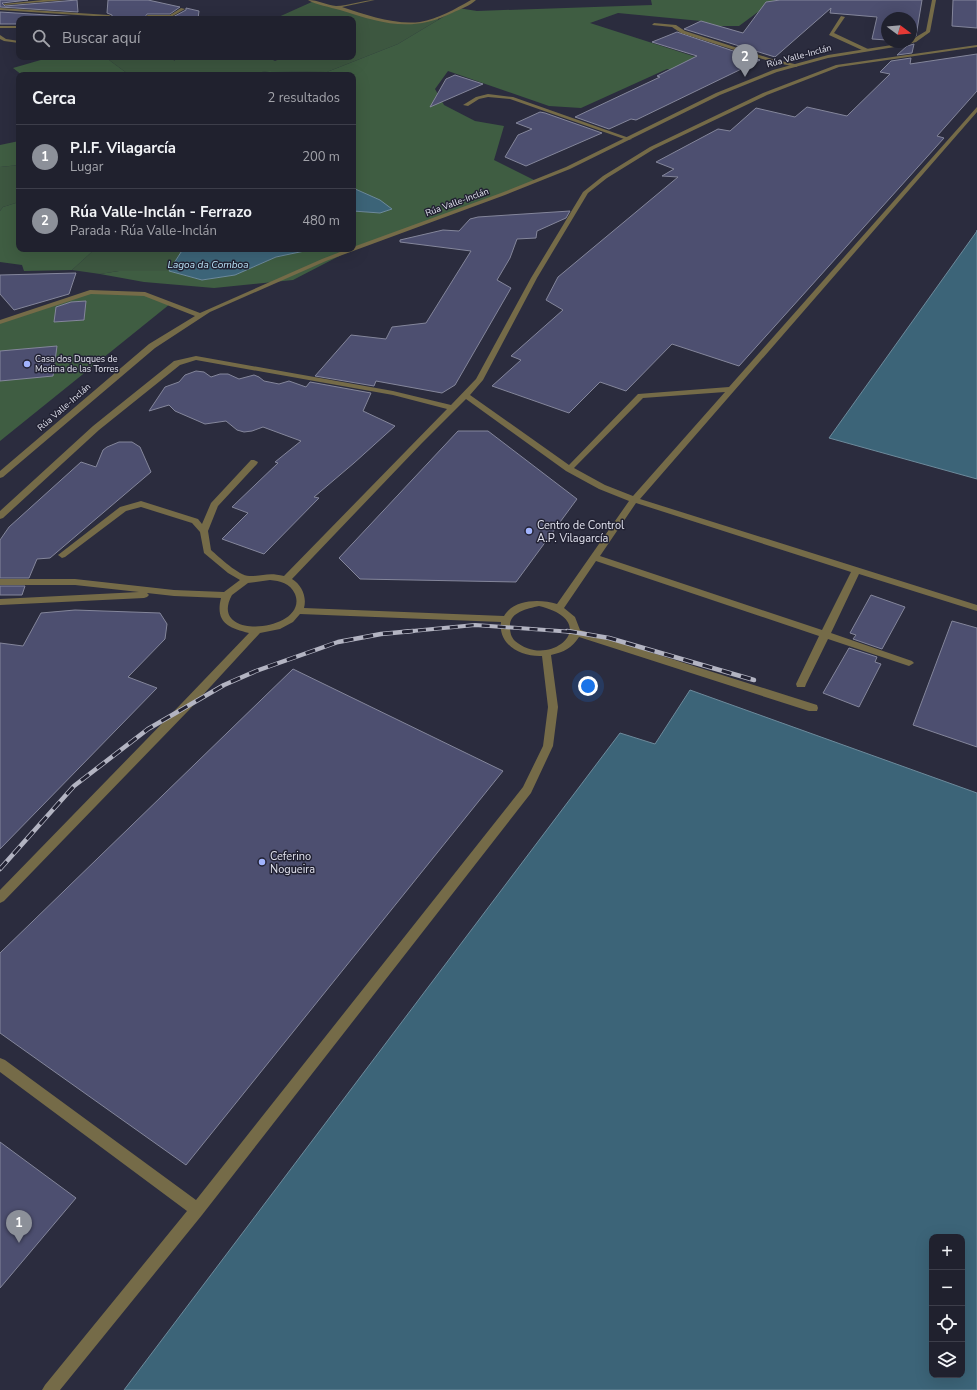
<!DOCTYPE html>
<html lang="es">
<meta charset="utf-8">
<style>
body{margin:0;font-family:"Nunito Sans",sans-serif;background:#282936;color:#f1f3f6}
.controls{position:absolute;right:12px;bottom:12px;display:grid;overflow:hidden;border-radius:8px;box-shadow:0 4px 16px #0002}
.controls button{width:36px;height:36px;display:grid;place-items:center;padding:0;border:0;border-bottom:1px solid #3d3e4a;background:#20212e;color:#f1f3f6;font:20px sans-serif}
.compass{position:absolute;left:881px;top:12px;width:36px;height:36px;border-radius:50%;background:#20212e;box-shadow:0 4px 16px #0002;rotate:106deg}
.you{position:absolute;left:588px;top:686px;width:14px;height:14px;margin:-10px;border:3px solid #fff;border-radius:50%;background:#1a73e8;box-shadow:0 0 0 6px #1a73e833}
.badge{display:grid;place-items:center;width:26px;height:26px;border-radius:50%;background:#8c9099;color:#fff;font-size:13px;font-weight:700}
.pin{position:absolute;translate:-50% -33px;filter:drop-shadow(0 1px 2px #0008)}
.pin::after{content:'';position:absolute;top:21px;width:14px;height:12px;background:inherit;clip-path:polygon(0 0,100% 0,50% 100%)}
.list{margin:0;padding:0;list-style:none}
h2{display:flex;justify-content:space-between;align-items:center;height:52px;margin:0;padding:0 16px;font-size:17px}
h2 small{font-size:13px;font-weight:400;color:#a2a3aa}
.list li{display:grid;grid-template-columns:26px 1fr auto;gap:12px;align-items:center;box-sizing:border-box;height:64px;padding:0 16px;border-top:1px solid #3d3e4a}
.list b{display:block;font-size:15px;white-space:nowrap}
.list p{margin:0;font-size:13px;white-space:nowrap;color:#a2a3aa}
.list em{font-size:13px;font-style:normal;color:#a2a3aa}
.icon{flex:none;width:22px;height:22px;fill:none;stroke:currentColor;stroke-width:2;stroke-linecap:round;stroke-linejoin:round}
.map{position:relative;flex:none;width:977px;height:1390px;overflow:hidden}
.search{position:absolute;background:#20212e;box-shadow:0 4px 16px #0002;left:16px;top:16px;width:340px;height:44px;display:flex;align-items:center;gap:10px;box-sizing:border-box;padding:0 14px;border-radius:8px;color:#a2a3aa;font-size:15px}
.panel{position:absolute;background:#20212e;box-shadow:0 4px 16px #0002;left:16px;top:72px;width:340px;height:180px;border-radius:8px}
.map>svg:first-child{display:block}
.green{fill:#3d5740}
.forest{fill:#3f5d42}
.water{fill:#3c6478;stroke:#6d8a9b;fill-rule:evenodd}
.building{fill:#4d4f70;stroke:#84869b}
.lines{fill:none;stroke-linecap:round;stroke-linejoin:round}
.service{fill:#756b48;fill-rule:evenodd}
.minor{fill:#756b48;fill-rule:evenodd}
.rail-far1-casing{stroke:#b3b4c2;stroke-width:4}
.rail-casing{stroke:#b3b4c2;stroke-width:4.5}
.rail-far1{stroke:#223;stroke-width:2.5;stroke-dasharray:8;stroke-linecap:butt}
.rail{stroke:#223;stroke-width:3;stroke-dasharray:10;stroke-linecap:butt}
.poi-dot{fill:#a1b3fd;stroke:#223;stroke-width:1.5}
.labels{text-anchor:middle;stroke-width:3;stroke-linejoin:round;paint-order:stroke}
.far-street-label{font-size:9px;fill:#e0e1ed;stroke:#223}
.far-poi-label{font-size:9px;fill:#e0e1ed;stroke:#223;text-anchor:start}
.far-water-label{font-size:10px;font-style:italic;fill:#bae3f8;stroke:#223}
.poi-label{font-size:11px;fill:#e0e1ed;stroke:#223;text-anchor:start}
</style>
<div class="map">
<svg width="977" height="1390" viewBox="0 0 977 1390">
<rect width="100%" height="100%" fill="#2b2c3e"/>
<g class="green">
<path d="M 314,1 C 346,10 387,25 420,23 C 426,22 433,19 438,17 L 438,20 L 398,44 L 327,72 L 269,71 L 240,75 L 136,75 L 128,74 L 105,57 L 169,57 L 175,61 L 172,57 L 267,57 L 275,61 L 284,57 L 353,57 L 353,19 L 274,19 Z"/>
<path d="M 19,165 L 19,202 L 3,207 L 0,211 L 0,167 Z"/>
<path d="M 95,249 L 183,249 L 169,271 L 119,271 L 100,274 L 72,270 Z"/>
</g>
<g class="forest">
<path d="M 651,0 L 787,0 L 773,1 L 739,26 L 718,26 L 701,21 L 618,13 L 590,23 L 727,67 L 715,77 L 667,69 L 581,108 L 549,106 L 448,71 L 435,89 L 444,105 L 475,121 L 504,126 L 494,160 L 536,181 L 347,252 L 293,280 L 214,288 L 144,282 L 100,274 L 119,271 L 169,271 L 202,280 L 235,275 L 276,257 L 314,249 L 353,249 L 353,211 L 380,213 L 380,200 L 353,189 L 353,75 L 240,75 L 269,71 L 327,72 L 398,44 L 458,8 L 477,11 L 652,5 Z"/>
<path d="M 51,57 L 105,57 L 128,74 L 136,75 L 22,75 L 13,68 Z"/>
<path d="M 19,141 L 19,165 L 0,167 L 0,145 Z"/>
<path d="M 19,202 L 19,249 L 95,249 L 72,270 L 24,271 L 22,265 L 0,262 L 0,211 L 3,207 Z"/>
<path d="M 90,292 L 145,294 L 170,304 L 0,441 L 0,322 Z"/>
</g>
<g class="water">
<path d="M 353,188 L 380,200 L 392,209 L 380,213 L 353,211 Z"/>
<path d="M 977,230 L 977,479 L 829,438 L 977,231 Z"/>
<path d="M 183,249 L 314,249 L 276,257 L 235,275 L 202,280 L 169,271 Z"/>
<path d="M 690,690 L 977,793 L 977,1390 L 124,1390 L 620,733 L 655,744 ZM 932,1237 L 962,1237 L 962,1375 L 932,1375 Z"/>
</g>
<g class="building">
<path d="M 0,0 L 28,0 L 2,3 L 5,6 L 77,0 L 78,12 L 0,7 Z"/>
<path d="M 108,0 L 148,0 L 180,7 L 170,14 L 147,14 L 145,17 L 148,18 L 171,18 L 186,10 L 186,8 L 199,11 L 198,19 L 106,19 L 112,17 L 112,15 L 107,13 Z"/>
<path d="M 780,0 L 922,0 L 916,36 L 911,38 L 911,18 L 887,18 L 887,40 L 872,39 L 877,17 L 830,13 L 831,8 L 775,57 L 684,29 L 701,21 L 743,33 L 766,2 Z"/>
<path d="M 953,0 L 977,0 L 977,28 L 952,26 Z"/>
<path d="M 0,12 L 79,17 L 79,19 L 19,19 L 19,24 L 0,24 Z"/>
<path d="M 677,32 L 760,60 L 636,120 L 631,119 L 609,129 L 575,117 L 660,77 L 657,76 L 697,56 L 652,42 Z"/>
<path d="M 914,44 L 912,53 L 897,55 L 907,46 Z"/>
<path d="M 977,54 L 977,91 L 937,136 L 944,138 L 739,366 L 672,344 L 626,391 L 600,382 L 569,413 L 492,386 L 521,360 L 511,356 L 563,310 L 546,300 L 558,277 L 678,177 L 662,176 L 674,169 L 656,162 L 718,129 L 730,131 L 756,108 L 795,117 L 807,107 L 847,116 L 890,74 L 880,72 L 891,61 L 911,58 L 910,64 Z"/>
<path d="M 455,75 L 483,84 L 430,107 L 446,79 Z"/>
<path d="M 540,112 L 545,113 L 602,133 L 526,166 L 505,157 L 518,135 L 532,129 L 516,123 Z"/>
<path d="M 570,211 L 566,218 L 537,231 L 536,238 L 517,239 L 510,258 L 497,280 L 511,288 L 455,385 L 442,393 L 376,381 L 374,386 L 315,376 L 351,335 L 386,339 L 392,327 L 426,323 L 471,251 L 400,242 L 400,240 L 443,230 L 459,231 L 470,219 L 478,217 Z"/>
<path d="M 76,273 L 69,294 L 14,310 L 0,294 L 0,275 Z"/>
<path d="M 86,301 L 84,320 L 54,322 L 56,307 L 71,302 Z"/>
<path d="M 57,346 L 53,376 L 0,381 L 0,351 Z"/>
<path d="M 196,371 L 204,372 L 211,377 L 220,374 L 228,374 L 239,379 L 254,375 L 259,377 L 264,381 L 279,384 L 289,381 L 306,387 L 310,382 L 371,393 L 363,411 L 395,426 L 354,463 L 314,497 L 319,498 L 264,554 L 222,539 L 248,513 L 232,507 L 278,463 L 275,462 L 301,441 L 263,427 L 252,431 L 244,432 L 237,430 L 226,421 L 205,424 L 175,411 L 169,405 L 149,411 L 165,387 L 179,382 L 185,375 Z"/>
<path d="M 458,431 L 488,431 L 577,499 L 516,582 L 360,579 L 339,558 Z"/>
<path d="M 119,442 L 132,442 L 140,447 L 151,472 L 50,558 L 37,559 L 29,578 L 0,578 L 0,540 L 9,527 L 81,462 L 96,467 L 103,450 L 107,447 Z"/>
<path d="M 0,586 L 25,586 L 22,595 L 0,595 Z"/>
<path d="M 871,595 L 905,607 L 882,649 L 853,639 L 856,635 L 850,633 Z"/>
<path d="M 75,610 L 160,613 L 167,624 L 165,639 L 128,677 L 157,688 L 0,849 L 0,643 L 23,646 L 41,613 Z"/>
<path d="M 952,621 L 977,628 L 977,747 L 913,725 Z"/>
<path d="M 849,648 L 877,657 L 875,662 L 881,664 L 859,707 L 823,693 Z"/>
<path d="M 293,669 L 503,771 L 186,1165 L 0,1033 L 0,953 Z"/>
<path d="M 0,1142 L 76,1198 L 0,1288 Z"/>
</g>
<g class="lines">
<g class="service">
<path d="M 181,8 L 185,9 L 171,17 L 148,17 L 146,16 L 148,15 L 170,15 Z"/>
<path d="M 841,16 L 845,17 L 834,33 L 868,49 L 868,51 L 864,51 L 829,35 Z"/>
<path d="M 654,23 L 676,25 L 685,31 L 772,59 L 799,65 L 796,67 L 769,61 L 681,33 L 672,27 L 652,25 Z"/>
<path d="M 977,45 L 977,47 L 839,67 L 767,95 L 654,149 L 607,178 L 588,193 L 537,278 L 483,380 L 470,395 L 569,465 L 638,394 L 729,387 L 977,107 L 977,112 L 640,499 L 977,605 L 977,611 L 859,574 L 831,633 L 912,661 L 914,663 L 909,666 L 828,639 L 806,684 L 805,687 L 797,687 L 796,684 L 819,636 L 596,561 L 564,608 L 575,617 L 580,630 L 817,705 L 818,708 L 817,711 L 809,711 L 579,637 C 572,648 564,652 551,655 L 558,707 L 553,746 L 531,793 L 202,1215 L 60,1390 L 42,1390 L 45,1385 L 187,1211 L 0,1072 L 0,1058 L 5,1060 L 196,1200 L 523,787 L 543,746 L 548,707 L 542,656 C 521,657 498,645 501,622 L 300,614 L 293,622 L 280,629 L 260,633 L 189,710 L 4,901 L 0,903 L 0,890 L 181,704 L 249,633 C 228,628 215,622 221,598 L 174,596 L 147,593 L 149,595 L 147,597 L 144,598 L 0,605 L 0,599 L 139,592 L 75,585 L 0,585 L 0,579 L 75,579 L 174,590 L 224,592 L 240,580 L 228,573 L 204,553 L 200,532 L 192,523 L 141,507 L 126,511 L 65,557 L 62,558 L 58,555 L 120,507 L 141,501 L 198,519 L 202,524 L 211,503 L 251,460 L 254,460 L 258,462 L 257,464 L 218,506 L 208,531 L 211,550 C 219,557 240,577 250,576 C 264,576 268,572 284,576 L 447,409 L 393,395 L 196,360 L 180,365 L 99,430 L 3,518 L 0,519 L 0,511 L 93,426 L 174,361 L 196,356 L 393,391 L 451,405 L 476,379 L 531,278 L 583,192 L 603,176 L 650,147 L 763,93 L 836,65 ZM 725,392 L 633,496 L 605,485 L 574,468 L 643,398 ZM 466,399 L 566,471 L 599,489 L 629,501 L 557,604 C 540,599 514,599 504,616 L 304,608 C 307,597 302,585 292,579 L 422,443 ZM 636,503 L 851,572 L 822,630 L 600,556 ZM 270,580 C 280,581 290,583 295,594 C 310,632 206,642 232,595 L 248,583 ZM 539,606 C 605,622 550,671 515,641 C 511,637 510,632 510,627 C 509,612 527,609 539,606 Z"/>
<path d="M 488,94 L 513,97 L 632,139 L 627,140 L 510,99 L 488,97 L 479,99 L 468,106 L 463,105 L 476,97 Z"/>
</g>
<g class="minor">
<path d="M 43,0 L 65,0 L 5,5 L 3,4 Z"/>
<path d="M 308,0 C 318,0 327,5 336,6 C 349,6 362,0 375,0 L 342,7 C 367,15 394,25 420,22 C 438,19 455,9 471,0 L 476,0 C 470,6 460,9 452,13 C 411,33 381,23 340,10 C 330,7 316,5 308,0 Z"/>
<path d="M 932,0 L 936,0 L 930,32 L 916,42 L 901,46 L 828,58 L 777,72 L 720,95 L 570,169 L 505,195 L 326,261 L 210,312 L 155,348 L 3,477 L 0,478 L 0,471 L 149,344 L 195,316 L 144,296 L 91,294 L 0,324 L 0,320 L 90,290 L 145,292 L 200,313 L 322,259 L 348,249 L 353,249 L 353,247 L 501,193 L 566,167 L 716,93 L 773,70 L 828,55 L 911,42 L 911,40 L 926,31 Z"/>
<path d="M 0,8 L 109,15 L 111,16 L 109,17 L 0,10 Z"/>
<rect x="0" y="26" width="19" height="2"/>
<path d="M 0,35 L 6,39 L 19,41 L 19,43 L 4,41 L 0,39 Z"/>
</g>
<defs>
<path id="rail-far1" d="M 402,632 L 475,625 L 573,632"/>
<g id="rail">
<path d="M 567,631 L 609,638 L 754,680"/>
<path d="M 0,869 L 74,786 L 148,729 L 224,685 L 256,671 L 338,642 L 381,634 L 413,631"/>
</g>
</defs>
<use href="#rail-far1" class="rail-far1-casing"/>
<use href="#rail" class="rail-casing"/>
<use href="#rail-far1" class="rail-far1"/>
<use href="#rail" class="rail"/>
</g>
<g class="poi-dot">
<circle cx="27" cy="364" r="4"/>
<circle cx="529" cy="531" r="4"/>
<circle cx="262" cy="862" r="4"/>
</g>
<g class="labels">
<g class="far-street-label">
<text transform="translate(799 56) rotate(-15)" y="3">Rúa Valle-Inclán</text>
<text transform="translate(457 202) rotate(-20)" y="3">Rúa Valle-Inclán</text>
<text transform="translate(64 407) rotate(-41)" y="3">Rúa Valle-Inclán</text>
</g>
<g class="far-poi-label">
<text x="35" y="362">Casa dos Duques de<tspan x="35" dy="10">Medina de las Torres</tspan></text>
</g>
<g class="far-water-label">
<text x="208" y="268">Lagoa da Comboa</text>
</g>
<g class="poi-label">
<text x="537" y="529">Centro de Control<tspan x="537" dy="13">A.P. Vilagarcía</tspan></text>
<text x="270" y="860">Ceferino<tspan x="270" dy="13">Nogueira</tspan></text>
</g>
</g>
</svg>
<div class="controls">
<button>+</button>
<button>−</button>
<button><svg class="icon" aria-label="locate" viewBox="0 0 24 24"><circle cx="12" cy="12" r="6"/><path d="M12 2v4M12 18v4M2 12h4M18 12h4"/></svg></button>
<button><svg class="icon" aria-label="layers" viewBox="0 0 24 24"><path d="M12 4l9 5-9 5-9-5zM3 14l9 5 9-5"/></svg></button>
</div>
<svg class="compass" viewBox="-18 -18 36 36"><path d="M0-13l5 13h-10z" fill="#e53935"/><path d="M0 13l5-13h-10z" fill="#a2a3aa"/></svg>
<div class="you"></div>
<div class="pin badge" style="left:19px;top:1243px">1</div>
<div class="pin badge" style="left:745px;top:77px">2</div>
<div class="search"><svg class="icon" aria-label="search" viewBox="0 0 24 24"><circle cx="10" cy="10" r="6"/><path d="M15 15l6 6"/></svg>Buscar aquí</div>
<section class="panel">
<h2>Cerca<small>2 resultados</small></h2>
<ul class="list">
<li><span class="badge">1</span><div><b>P.I.F. Vilagarcía</b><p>Lugar</p></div><em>200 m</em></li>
<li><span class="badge">2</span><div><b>Rúa Valle-Inclán - Ferrazo</b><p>Parada · Rúa Valle-Inclán</p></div><em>480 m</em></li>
</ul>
</section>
</div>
